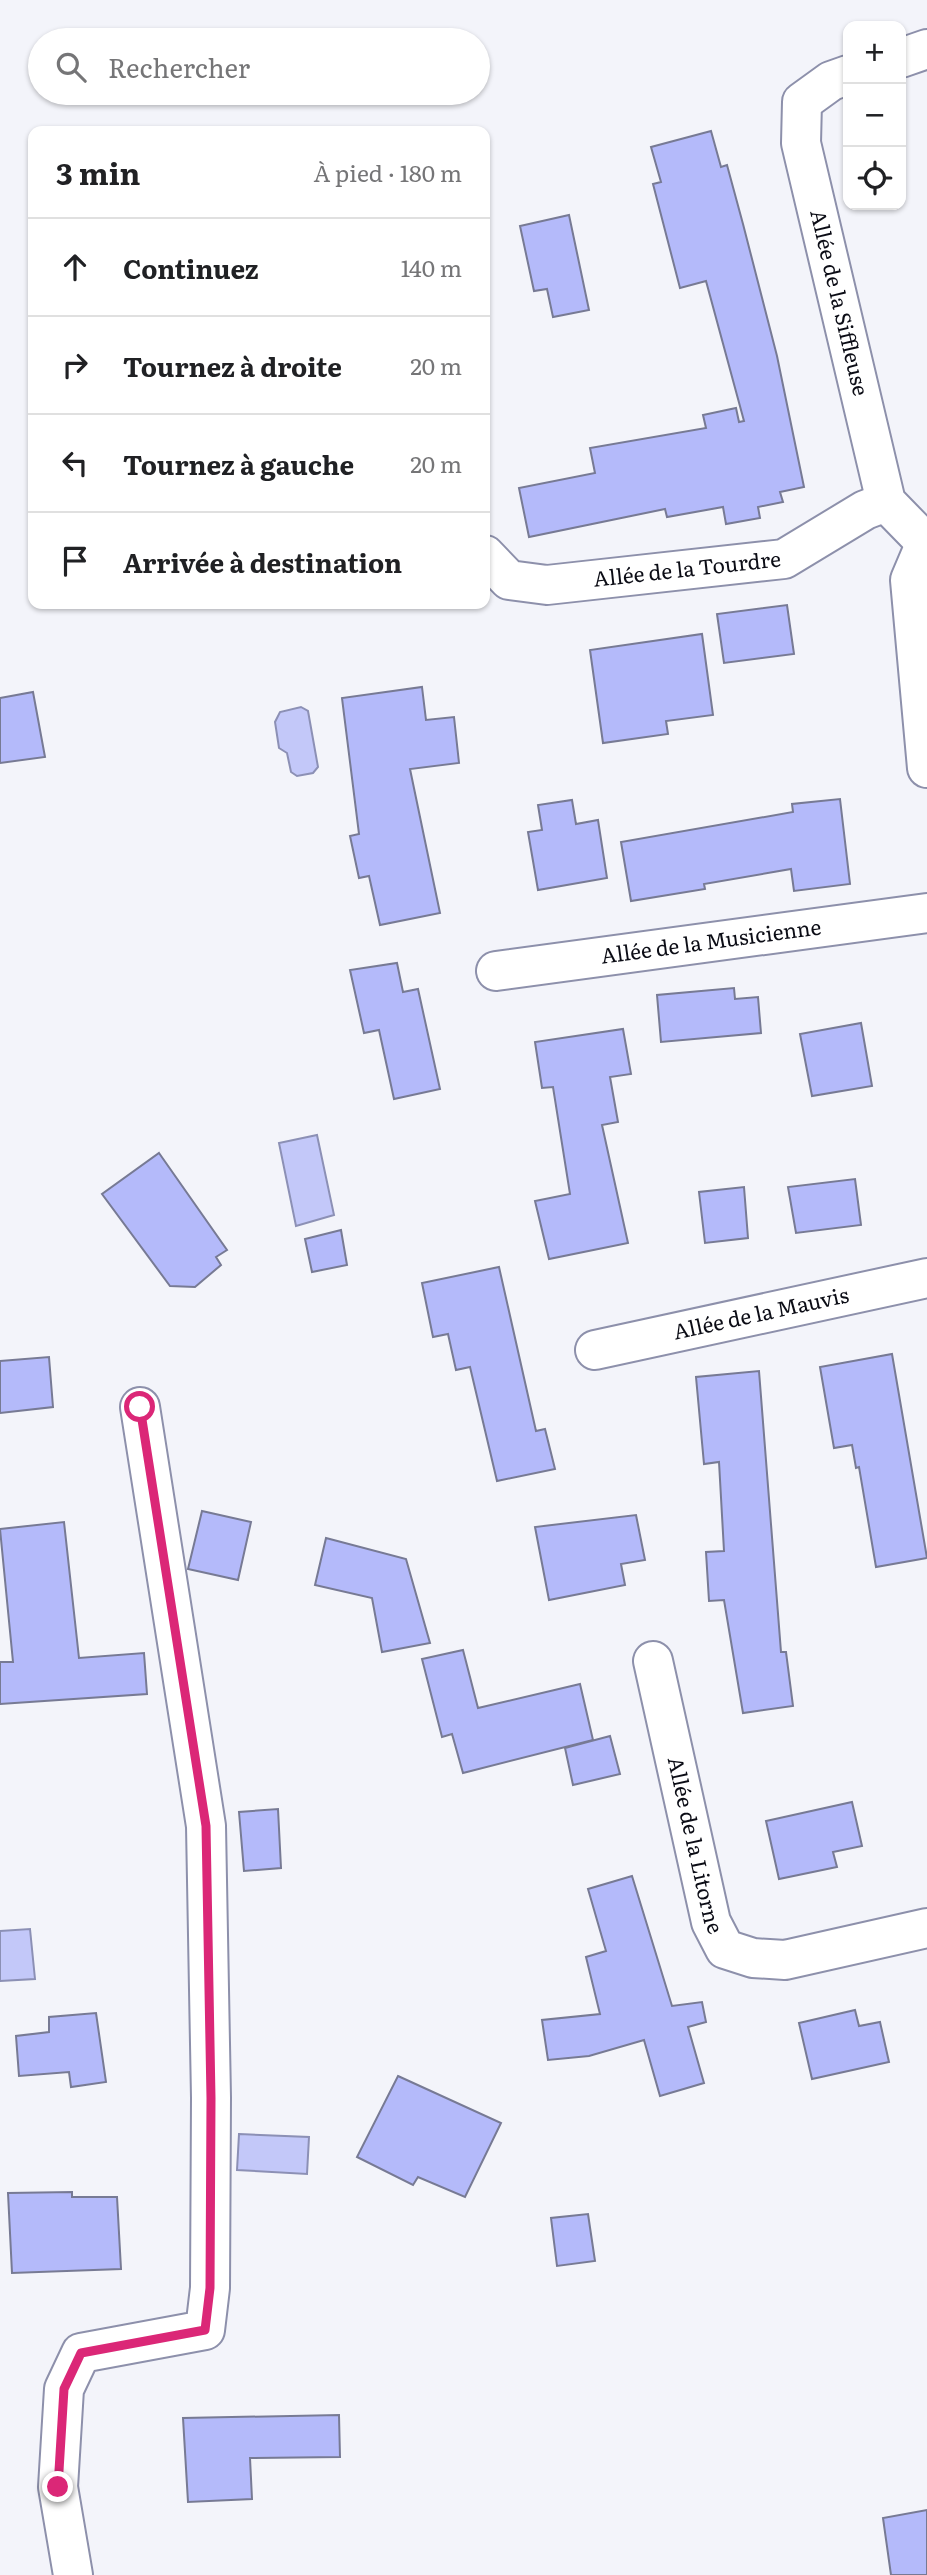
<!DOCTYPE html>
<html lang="fr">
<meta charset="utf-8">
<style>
body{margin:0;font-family:Literata,serif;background:#f2f2f2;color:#202124}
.controls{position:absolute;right:21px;top:21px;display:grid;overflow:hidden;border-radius:14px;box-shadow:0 2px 5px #0004}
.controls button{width:63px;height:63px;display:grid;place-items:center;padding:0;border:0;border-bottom:2px solid #e0e0e0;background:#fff;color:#202124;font:35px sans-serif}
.stop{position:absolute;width:21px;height:21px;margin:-16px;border:5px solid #db2777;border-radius:50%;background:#fff}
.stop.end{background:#db2777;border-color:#fff;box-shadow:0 2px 7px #0008}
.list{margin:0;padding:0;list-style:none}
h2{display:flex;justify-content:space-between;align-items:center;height:91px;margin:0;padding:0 28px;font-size:30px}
h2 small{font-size:23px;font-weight:400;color:#757577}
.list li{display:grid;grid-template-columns:46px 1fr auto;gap:21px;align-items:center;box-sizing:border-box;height:98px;padding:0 28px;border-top:2px solid #e0e0e0}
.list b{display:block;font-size:26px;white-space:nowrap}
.list em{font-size:23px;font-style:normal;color:#757577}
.icon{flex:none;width:38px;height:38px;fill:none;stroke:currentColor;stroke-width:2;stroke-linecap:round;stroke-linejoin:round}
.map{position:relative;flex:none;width:927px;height:2575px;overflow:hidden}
.search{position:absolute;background:#fff;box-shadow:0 2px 5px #0004;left:28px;top:28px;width:462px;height:77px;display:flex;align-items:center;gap:18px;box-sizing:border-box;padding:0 24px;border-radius:38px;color:#757577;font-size:26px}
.panel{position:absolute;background:#fff;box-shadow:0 2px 5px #0004;left:28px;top:126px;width:462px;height:483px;border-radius:14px}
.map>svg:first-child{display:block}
.water{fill:#c3c8f9;stroke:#8c90b5;stroke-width:2}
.building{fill:#b4bafa;stroke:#777a94;stroke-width:2}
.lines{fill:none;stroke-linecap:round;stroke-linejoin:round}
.minor-casing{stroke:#8d90ab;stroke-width:42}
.minor{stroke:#fff;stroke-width:38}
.route{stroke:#db2777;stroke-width:9}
.labels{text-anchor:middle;stroke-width:5;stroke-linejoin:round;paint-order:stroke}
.street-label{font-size:21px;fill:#0b0c15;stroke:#fff}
</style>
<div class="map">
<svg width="927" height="2575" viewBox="0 0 927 2575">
<rect width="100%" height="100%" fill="#f3f4fa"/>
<g class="water">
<path d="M 301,707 L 308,711 L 318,767 L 313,773 L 297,776 L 291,772 L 287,753 L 279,748 L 275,722 L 280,712 Z"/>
<path d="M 317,1135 L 334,1215 L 296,1226 L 279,1143 Z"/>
<path d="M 30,1929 L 35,1979 L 0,1981 L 0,1931 Z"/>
<path d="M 239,2134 L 309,2137 L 307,2174 L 237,2170 Z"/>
</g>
<g class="building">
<path d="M 711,131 L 721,167 L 727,165 L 743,224 L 777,356 L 804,487 L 780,492 L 783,502 L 758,507 L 760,518 L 726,524 L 723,507 L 667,517 L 665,509 L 529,537 L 519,488 L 595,473 L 590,448 L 706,428 L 703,415 L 736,408 L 739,422 L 744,421 L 706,281 L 680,288 L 653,184 L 661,182 L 651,147 Z"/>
<path d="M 569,215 L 589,310 L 553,317 L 547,289 L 534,291 L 520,226 Z"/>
<path d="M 787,605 L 794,654 L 724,663 L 717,614 Z"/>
<path d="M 702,634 L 713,715 L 666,721 L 668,734 L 603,743 L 590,650 Z"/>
<path d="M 422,687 L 426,720 L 454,717 L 459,763 L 410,769 L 440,913 L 380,925 L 369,876 L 359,878 L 350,836 L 359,834 L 342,698 Z"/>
<path d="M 33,692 L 45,757 L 0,763 L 0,698 Z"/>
<path d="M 840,799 L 850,884 L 794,891 L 791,869 L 704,884 L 705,889 L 631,901 L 621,842 L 793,812 L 792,804 Z"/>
<path d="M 572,800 L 576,824 L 598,820 L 607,878 L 538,890 L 528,832 L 542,830 L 538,805 Z"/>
<path d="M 397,963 L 403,992 L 418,989 L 440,1089 L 394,1099 L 379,1030 L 364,1033 L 350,970 Z"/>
<path d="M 734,988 L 735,999 L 758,997 L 761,1033 L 661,1042 L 657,995 Z"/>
<path d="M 861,1023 L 872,1086 L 812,1096 L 800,1034 Z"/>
<path d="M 623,1029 L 631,1074 L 610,1077 L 618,1122 L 602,1125 L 628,1243 L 549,1259 L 535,1201 L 570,1194 L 553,1087 L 542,1088 L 535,1042 Z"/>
<path d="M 159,1153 L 227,1250 L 216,1257 L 221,1265 L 195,1287 L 170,1286 L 102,1194 Z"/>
<path d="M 855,1179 L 861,1225 L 796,1233 L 788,1187 Z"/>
<path d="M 744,1187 L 748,1238 L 705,1243 L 699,1192 Z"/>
<path d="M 341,1230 L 347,1265 L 312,1272 L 305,1239 Z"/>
<path d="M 499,1267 L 536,1431 L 545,1429 L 555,1469 L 497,1481 L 470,1367 L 456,1370 L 448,1334 L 433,1337 L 422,1283 Z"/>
<path d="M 892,1354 L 927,1558 L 876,1567 L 859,1467 L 856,1468 L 852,1445 L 834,1448 L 820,1367 Z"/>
<path d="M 49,1357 L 53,1407 L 0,1413 L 0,1361 Z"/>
<path d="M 759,1371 L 781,1652 L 786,1652 L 793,1706 L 743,1713 L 724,1600 L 709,1601 L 706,1552 L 724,1551 L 719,1462 L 704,1464 L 696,1377 Z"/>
<path d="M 202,1511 L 251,1522 L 238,1580 L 188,1569 Z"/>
<path d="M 636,1515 L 645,1560 L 621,1564 L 625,1585 L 549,1600 L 535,1527 Z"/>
<path d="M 64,1522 L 79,1658 L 144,1653 L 147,1694 L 0,1704 L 0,1662 L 13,1662 L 0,1529 Z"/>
<path d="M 326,1538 L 406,1559 L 430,1643 L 382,1652 L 372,1598 L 315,1585 Z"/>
<path d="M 463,1650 L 478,1708 L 580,1684 L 593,1740 L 463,1773 L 452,1734 L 442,1737 L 422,1659 Z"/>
<path d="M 610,1736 L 620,1774 L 573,1785 L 565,1748 Z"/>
<path d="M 852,1802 L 862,1846 L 833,1852 L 837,1867 L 779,1879 L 766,1821 Z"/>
<path d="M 278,1809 L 281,1868 L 244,1871 L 239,1812 Z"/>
<path d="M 632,1876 L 672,2006 L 702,2002 L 706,2022 L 688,2027 L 704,2083 L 660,2096 L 644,2040 L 589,2056 L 548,2060 L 542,2020 L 600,2014 L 586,1957 L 606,1951 L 588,1889 Z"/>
<path d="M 855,2010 L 859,2026 L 880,2022 L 889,2062 L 812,2079 L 799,2023 Z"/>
<path d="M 96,2013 L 106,2082 L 71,2087 L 69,2072 L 19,2076 L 16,2036 L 49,2032 L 49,2017 Z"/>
<path d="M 398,2076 L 501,2123 L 465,2197 L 418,2177 L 413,2185 L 357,2157 Z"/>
<path d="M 72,2192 L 72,2197 L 117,2197 L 121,2269 L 12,2273 L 8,2193 Z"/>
<path d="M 588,2214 L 595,2261 L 557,2266 L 551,2218 Z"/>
<path d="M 339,2415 L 340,2457 L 250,2458 L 252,2499 L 188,2502 L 183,2418 Z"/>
<path d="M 927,2510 L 927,2575 L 891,2575 L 883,2518 Z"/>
</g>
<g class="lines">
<defs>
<g id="minor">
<path d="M 901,58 L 927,49"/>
<path id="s1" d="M 848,75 L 831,81 L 802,102 L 801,143 L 886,502 L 925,542"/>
<path d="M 927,540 L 910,580 L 927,768"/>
<path id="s2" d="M 485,555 L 509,580 L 547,585 L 784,559 L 865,510 L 886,502"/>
<path id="s3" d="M 496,971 L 927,913"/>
<path id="s4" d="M 595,1350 L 927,1278"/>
<path id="s5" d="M 653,1661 L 711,1922 L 725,1949 L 753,1958 L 785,1960 L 927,1928"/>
<path d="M 73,2575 L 58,2487 L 64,2389 L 81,2353 L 205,2330 L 210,2288 L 211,2098 L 206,1826 L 140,1407"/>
</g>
</defs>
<use href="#minor" class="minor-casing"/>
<use href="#minor" class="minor"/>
</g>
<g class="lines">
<path class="route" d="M 58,2487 L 64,2389 L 81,2353 L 205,2330 L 210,2288 L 211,2098 L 206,1826 L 140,1407"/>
</g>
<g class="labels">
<g class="street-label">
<text dy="7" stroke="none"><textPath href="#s1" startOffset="259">Allée de la Siffleuse</textPath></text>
<text dy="7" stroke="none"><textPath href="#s2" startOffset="214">Allée de la Tourdre</textPath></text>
<text dy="7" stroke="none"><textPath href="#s3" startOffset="217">Allée de la Musicienne</textPath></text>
<text dy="7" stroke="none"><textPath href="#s4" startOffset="170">Allée de la Mauvis</textPath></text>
<text dy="7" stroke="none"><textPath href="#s5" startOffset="189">Allée de la Litorne</textPath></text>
</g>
</g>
</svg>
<div class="controls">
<button>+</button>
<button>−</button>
<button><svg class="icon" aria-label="locate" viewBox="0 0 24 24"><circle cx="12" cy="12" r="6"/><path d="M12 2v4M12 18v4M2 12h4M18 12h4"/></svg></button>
</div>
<div class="stop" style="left:140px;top:1407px"></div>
<div class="stop end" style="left:58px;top:2487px"></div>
<div class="search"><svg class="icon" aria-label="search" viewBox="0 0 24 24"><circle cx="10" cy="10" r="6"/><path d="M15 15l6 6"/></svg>Rechercher</div>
<section class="panel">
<h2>3 min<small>À pied · 180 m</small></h2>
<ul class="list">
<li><svg class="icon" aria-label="ahead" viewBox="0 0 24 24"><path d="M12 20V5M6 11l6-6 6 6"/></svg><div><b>Continuez</b></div><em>140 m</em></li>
<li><svg class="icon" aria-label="right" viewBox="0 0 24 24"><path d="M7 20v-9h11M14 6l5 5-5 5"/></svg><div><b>Tournez à droite</b></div><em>20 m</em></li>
<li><svg class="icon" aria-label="left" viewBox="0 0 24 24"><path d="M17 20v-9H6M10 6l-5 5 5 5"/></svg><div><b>Tournez à gauche</b></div><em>20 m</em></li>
<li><svg class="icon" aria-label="arrive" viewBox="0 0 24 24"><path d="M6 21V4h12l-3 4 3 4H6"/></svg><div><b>Arrivée à destination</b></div></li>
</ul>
</section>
</div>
